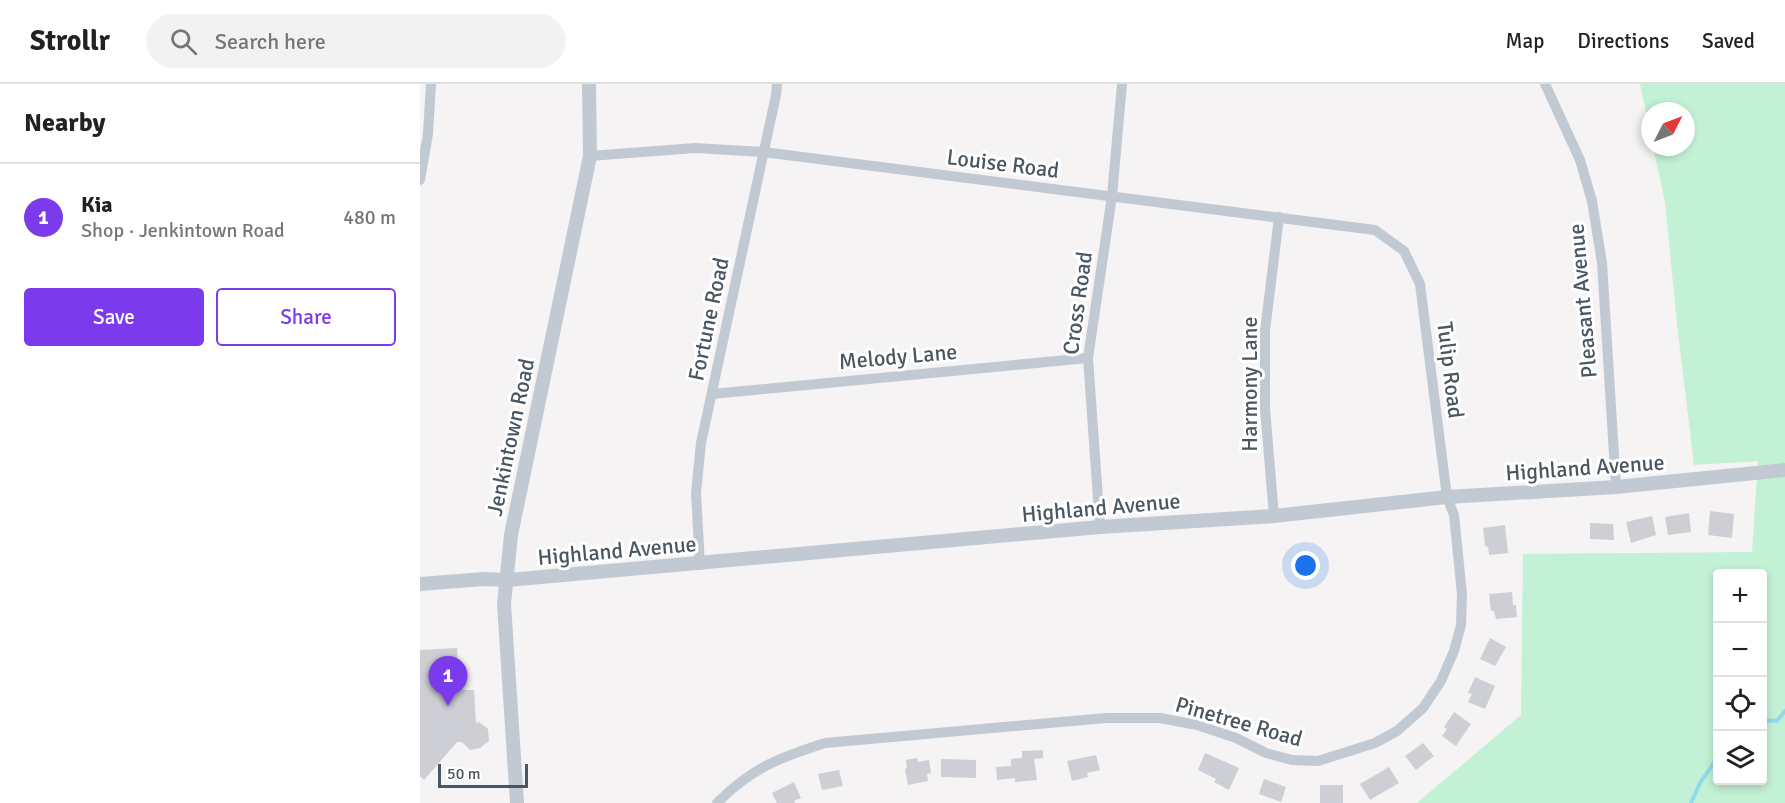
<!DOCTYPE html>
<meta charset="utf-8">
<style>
body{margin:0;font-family:Signika,sans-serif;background:#f2f2f2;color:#222}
.controls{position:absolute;right:18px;bottom:18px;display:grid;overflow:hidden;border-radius:6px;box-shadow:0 3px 9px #0003}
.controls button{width:54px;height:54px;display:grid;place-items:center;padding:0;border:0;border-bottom:2px solid #e0e0e0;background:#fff;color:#222;font:30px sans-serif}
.compass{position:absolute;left:1221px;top:18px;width:54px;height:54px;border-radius:50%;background:#fff;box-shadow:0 3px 9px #0003;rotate:48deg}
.scale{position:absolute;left:18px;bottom:15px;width:90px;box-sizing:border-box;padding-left:6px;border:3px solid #4a5661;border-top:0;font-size:16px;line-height:21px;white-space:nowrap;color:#4a5661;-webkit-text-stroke:4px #fff;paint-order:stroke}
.you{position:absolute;left:886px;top:482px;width:21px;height:21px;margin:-15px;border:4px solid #fff;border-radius:50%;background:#1a73e8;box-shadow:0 0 0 9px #1a73e833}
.badge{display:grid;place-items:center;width:39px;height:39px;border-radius:50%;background:#7c3aed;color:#fff;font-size:20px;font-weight:700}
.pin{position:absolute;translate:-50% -50px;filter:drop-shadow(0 2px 3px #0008)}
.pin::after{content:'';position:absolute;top:32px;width:21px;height:18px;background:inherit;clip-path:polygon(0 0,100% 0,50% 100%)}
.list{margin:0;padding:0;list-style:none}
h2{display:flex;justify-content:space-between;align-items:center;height:78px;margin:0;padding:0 24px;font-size:26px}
h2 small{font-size:20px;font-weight:400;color:#767676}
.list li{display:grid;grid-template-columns:39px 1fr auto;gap:18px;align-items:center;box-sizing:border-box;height:108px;padding:0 24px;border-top:2px solid #e0e0e0}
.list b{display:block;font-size:22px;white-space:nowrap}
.list p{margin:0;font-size:20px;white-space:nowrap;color:#767676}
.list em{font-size:20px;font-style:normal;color:#767676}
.actions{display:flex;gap:12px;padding:18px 24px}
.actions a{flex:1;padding:14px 0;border:2px solid #7c3aed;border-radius:6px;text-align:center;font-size:21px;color:#7c3aed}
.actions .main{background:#7c3aed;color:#fff}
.icon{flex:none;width:33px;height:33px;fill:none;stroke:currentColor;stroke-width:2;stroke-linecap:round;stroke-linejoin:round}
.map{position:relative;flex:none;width:1365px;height:719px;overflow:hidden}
header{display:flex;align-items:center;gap:36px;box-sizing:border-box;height:84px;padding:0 30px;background:#fff;border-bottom:2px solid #e0e0e0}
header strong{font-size:28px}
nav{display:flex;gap:33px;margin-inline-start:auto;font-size:21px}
.search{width:420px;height:54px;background:#f2f2f2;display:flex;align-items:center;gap:15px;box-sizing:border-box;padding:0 21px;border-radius:33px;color:#767676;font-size:22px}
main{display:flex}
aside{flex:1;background:#fff}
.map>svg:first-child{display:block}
.green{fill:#c3f1d5;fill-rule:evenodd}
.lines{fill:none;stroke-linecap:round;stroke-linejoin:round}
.stream{stroke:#90daee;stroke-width:4}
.building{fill:#cdcfd5}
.minor{stroke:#c1cad2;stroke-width:10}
.tertiary{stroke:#c1cad2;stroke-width:14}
.labels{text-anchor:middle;stroke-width:6;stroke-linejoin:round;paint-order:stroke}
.street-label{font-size:22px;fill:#4a5661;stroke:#fff}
</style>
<header>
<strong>Strollr</strong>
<div class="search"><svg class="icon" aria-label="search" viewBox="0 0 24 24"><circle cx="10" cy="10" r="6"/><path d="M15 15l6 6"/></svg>Search here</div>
<nav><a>Map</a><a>Directions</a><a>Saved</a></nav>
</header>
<main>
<aside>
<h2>Nearby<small></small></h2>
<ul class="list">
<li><span class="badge">1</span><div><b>Kia</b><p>Shop · Jenkintown Road</p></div><em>480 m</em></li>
</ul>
<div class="actions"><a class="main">Save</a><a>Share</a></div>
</aside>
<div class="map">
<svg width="1365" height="719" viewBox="0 0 1365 719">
<rect width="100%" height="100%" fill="#f5f3f3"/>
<path class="green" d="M 1220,0 L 1365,0 L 1365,719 L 997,719 L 1101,631 L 1103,470 L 1332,468 L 1338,377 L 1274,381 L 1257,240 L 1245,118 L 1233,63 L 1266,63 L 1266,27 L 1230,27 L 1230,47 ZM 1298,490 L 1342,490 L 1342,696 L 1298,696 Z"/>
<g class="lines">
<g class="stream">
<path d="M 1342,636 L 1357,637 L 1365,627"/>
<path d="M 1271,719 L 1280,699 L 1298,673"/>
</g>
</g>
<g class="building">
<path d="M 1290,427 L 1314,430 L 1312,454 L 1288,451 Z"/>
<path d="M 1269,429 L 1271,448 L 1248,451 L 1245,433 Z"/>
<path d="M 1232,432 L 1236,451 L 1211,459 L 1206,438 Z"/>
<path d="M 1170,439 L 1193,440 L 1194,456 L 1170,455 Z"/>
<path d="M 1085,441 L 1088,469 L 1069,471 L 1068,463 L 1065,462 L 1063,444 Z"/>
<path d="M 1092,508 L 1093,521 L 1096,521 L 1097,533 L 1076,535 L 1074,527 L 1071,527 L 1069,510 Z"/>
<path d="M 1070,554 L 1086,563 L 1075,582 L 1060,575 Z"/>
<path d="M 37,564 L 39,606 L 54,606 L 56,639 L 59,638 L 68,645 L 69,657 L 60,664 L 50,666 L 42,658 L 37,658 L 4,696 L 0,692 L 0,566 Z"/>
<path d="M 1055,593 L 1075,602 L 1065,625 L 1048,618 L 1052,610 L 1048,609 Z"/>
<path d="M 1034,628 L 1051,640 L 1036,662 L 1022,652 L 1027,645 L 1024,643 Z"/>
<path d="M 1003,659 L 1014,672 L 996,686 L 985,672 Z"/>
<path d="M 623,666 L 623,674 L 614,675 L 617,696 L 595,698 L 595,694 L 577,696 L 576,683 L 591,682 L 591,675 L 602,674 L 602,667 Z"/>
<path d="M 785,669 L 819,684 L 809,706 L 794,698 L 796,695 L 778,686 Z"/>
<path d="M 676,671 L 680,686 L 667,689 L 668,693 L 652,697 L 647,677 Z"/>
<path d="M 497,674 L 498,678 L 509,676 L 511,689 L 507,690 L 508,697 L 488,701 L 485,685 L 487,684 L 486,676 Z"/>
<path d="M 521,675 L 556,676 L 556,694 L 521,693 Z"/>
<path d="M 969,683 L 979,699 L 950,716 L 940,700 Z"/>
<path d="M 419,686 L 423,702 L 402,706 L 398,690 Z"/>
<path d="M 844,695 L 866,703 L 861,718 L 839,710 Z"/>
<path d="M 374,698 L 381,714 L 374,717 L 375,719 L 357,719 L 352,709 Z"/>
<rect x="900" y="701" width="23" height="18"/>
</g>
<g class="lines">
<g class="minor">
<path d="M 1125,0 L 1160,76 L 1172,117 L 1182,179 L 1196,403"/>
<path d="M 170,72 L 275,64 L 343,68 L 955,146 L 984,167 L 1000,200 L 1027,413 L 1034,431 L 1042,510 L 1041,541 L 1034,567 L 1021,597 L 1003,624 L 977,647 L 955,659 L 898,677 L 872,676 L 846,669 L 816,654 L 777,641 L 740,634 L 686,634 L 405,659 C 358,674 332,684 297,719"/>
<path d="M 0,96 L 8,50 L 11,0"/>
<path d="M 292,310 L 668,274"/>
<path d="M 854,432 L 845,325 L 845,247 L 859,133"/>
<path d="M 680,443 L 668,274 L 692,112 L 702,0"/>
<path d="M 280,481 L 276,409 L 281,359 L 356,11 L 357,0"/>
</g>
<g class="tertiary">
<path d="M 0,500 L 64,495 L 87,496 L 680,443 L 854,432 L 1027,413 L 1196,403 L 1365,386"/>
<path d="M 97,719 L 84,520 L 91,451 L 170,72 L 169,0"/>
</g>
</g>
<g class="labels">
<g class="street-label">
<text transform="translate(583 79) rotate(7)" y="8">Louise Road</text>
<text transform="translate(1162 217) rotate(-95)" y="8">Pleasant Avenue</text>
<text transform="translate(657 219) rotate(-82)" y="8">Cross Road</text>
<text transform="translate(288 235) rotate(-78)" y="8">Fortune Road</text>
<text transform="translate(478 272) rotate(-5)" y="8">Melody Lane</text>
<text transform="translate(1031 286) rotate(83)" y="8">Tulip Road</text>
<text transform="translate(829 300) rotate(-90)" y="8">Harmony Lane</text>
<text transform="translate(90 353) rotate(-78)" y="8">Jenkintown Road</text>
<text transform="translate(1165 383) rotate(-4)" y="8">Highland Avenue</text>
<text transform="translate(681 423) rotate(-5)" y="8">Highland Avenue</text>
<text transform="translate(197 466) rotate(-5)" y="8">Highland Avenue</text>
<text transform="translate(819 637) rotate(16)" y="8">Pinetree Road</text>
</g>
</g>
</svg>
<div class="controls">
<button>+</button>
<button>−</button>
<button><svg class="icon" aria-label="locate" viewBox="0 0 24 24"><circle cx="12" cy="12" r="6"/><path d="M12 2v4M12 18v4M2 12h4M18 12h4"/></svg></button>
<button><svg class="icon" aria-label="layers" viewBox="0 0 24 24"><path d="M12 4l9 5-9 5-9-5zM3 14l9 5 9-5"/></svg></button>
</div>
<svg class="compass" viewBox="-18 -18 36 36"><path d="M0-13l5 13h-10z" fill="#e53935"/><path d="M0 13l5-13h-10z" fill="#767676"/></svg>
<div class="scale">50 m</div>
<div class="you"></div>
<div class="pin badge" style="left:28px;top:622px">1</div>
</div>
</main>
